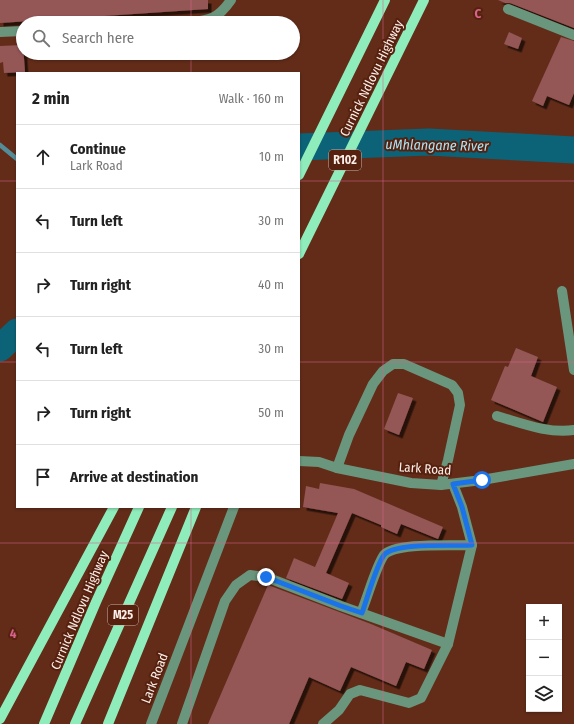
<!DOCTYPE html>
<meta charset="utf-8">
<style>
body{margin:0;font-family:"Fira Sans Condensed",sans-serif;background:#f2f2f2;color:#222}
.controls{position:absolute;right:12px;bottom:12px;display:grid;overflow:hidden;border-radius:0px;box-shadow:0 1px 3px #0004}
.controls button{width:36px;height:36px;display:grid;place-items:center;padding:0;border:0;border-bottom:1px solid #e0e0e0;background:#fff;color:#222;font:20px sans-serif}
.stop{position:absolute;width:12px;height:12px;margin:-9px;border:3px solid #1a73e8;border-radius:50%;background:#fff}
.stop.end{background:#1a73e8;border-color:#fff;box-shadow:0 1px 4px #0008}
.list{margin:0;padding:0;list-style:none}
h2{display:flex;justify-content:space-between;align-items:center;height:52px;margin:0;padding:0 16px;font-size:17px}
h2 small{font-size:13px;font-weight:400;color:#767676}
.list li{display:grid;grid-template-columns:26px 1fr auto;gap:12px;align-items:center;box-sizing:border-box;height:64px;padding:0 16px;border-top:1px solid #e0e0e0}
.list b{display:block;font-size:15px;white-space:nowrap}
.list p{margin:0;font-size:13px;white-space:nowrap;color:#767676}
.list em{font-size:13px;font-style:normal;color:#767676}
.icon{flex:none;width:22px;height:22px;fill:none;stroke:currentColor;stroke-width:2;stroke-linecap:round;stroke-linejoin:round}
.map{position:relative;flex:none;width:574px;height:724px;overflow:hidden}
.search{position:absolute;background:#fff;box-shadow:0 1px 3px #0004;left:16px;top:16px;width:284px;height:44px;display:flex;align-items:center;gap:10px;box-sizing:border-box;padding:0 14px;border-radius:22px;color:#767676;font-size:15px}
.panel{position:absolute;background:#fff;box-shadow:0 1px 3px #0004;left:16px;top:72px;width:284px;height:436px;border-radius:0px}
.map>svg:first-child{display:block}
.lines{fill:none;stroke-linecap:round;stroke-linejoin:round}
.stream{stroke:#548d9a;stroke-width:4.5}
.river{stroke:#0c6377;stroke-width:27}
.building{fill:#955656;filter:url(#shadow)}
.minor{stroke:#6a967d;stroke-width:10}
.major{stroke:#8fecbb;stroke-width:10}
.route{stroke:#1a73e8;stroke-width:5}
.grid{fill:none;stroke:#d7638d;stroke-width:1;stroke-opacity:0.55}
.labels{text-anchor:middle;stroke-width:4;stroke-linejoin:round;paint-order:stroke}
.shield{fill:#56210e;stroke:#cbb1a8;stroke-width:1}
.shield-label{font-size:12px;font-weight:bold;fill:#fdefea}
.street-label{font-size:13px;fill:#fdefea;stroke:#56210e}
.water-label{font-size:14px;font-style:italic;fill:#a8e4f7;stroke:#56210e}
.grid-label{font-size:13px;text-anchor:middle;font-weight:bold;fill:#d7638d;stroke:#56210e;stroke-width:4;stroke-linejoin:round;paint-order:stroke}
</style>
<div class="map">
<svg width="574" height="724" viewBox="0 0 574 724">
<defs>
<filter id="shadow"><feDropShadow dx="3.5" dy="3.5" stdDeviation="0" flood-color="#0009"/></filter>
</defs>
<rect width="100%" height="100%" fill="#622c19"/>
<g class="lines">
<path class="stream" d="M 0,145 L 17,159"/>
<g class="river">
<path d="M 299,147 L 429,142 L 574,150"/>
<path d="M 0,348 L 17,332"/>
</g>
</g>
<g class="building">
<path d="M 0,0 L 208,0 L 208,9 L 0,23 Z"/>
<path d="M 498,0 L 574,0 L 574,28 L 510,3 L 505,3 Z"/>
<path d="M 509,32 L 522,38 L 518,49 L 504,44 Z"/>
<path d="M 561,37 L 574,41 L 574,93 L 569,105 L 547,96 L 543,106 L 532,101 Z"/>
<path d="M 23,45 L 25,72 L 4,73 L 3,62 L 0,63 L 0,46 Z"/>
<path d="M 516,348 L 538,357 L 531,376 L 557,387 L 543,422 L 491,400 L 505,366 L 508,367 Z"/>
<path d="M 398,393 L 413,398 L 399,435 L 384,429 Z"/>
<path d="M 320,483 L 354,489 L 443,527 L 438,539 L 401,524 L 397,534 L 381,527 L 381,525 L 352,513 L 326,573 L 349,583 L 342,599 L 286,578 L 294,558 L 315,567 L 338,513 L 303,507 L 306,486 L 319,489 Z"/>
<path d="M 268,585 L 371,624 L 432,650 L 424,669 L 406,662 L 396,686 L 351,667 L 340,691 L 309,677 L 289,724 L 208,724 Z"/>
</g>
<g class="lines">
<g class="minor">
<path d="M 508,9 L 574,35"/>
<path d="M 188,23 C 210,20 218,19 231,0"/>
<path d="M 0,32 L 23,31"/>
<path d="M 562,291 L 574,370"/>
<path d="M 497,416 C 521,423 549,434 574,430"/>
<path d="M 299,461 L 319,462 L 337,468 L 411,483 L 441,485 L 482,480 L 574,464"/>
<path d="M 337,468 L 349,435 L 373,384 L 383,371 L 393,364 L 404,364 L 452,385 L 458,393 L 460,405 L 448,460 L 441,485"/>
<path d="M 453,484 L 462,507 L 472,545"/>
<path d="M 361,613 C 367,599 376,566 384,555 C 395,542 455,546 472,545 L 448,644"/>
<path d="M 151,724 L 234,507"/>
<path d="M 182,724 L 225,601 L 236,585 L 250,575 L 266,577 L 341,606 L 448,644 L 421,698 L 409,703 L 360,690 L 350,694 L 339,710 L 323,724"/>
</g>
<g class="major">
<path d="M 299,175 L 385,0"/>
<path d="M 299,254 L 424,0"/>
<path d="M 0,719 L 114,507"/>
<path d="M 44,724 L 96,602 L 139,507"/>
<path d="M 75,724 L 172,507"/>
<path d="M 108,724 L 196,507"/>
</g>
</g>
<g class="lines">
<path class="route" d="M 266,577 L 341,606 L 362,613 C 367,599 376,566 384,555 C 395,542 455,546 472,545 L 462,507 L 453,484 L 482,480"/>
</g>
<path class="grid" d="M 191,0 L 191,23M 383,0 L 383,724M 191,53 L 191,73M 0,181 L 17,181M 299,181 L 574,181M 0,362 L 17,362M 299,362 L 574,362M 191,507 L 191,724M 0,543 L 574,543"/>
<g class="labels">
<g class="shield">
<rect x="329" y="150" width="32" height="20" rx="3"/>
<rect x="108" y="605" width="30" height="20" rx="3"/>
</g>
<g class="shield-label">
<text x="345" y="164">R102</text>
<text x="123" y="619">M25</text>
</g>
<g class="street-label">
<text transform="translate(371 78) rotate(-64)" y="5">Curnick Ndlovu Highway</text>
<text transform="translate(425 468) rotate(4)" y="5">Lark Road</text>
<text transform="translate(79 610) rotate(-67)" y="5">Curnick Ndlovu Highway</text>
<text transform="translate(154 678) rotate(-69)" y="5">Lark Road</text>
</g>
<g class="water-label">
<text transform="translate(437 145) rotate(1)" y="5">uMhlangane River</text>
</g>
</g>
<g class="grid-label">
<text x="478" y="18">C</text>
<text x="13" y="638">4</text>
</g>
</svg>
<div class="controls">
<button>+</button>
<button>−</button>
<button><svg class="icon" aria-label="layers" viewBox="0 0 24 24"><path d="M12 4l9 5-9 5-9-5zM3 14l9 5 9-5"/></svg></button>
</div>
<div class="stop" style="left:482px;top:480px"></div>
<div class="stop end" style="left:266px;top:577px"></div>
<div class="search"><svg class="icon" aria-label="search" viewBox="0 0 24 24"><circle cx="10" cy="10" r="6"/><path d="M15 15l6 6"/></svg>Search here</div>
<section class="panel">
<h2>2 min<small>Walk · 160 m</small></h2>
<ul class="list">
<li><svg class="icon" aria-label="ahead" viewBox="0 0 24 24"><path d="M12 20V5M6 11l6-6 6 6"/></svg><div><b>Continue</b><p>Lark Road</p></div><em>10 m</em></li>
<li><svg class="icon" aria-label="left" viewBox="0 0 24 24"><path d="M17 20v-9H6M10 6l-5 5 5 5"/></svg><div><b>Turn left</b></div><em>30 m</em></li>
<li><svg class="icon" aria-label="right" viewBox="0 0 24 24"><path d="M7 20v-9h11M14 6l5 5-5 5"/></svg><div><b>Turn right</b></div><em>40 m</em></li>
<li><svg class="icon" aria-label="left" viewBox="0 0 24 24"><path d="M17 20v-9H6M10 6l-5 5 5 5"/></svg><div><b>Turn left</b></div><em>30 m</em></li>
<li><svg class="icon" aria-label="right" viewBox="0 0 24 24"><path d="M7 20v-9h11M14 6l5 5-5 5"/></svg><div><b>Turn right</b></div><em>50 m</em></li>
<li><svg class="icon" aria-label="arrive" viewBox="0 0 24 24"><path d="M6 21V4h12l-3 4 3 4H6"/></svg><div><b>Arrive at destination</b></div></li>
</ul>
</section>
</div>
